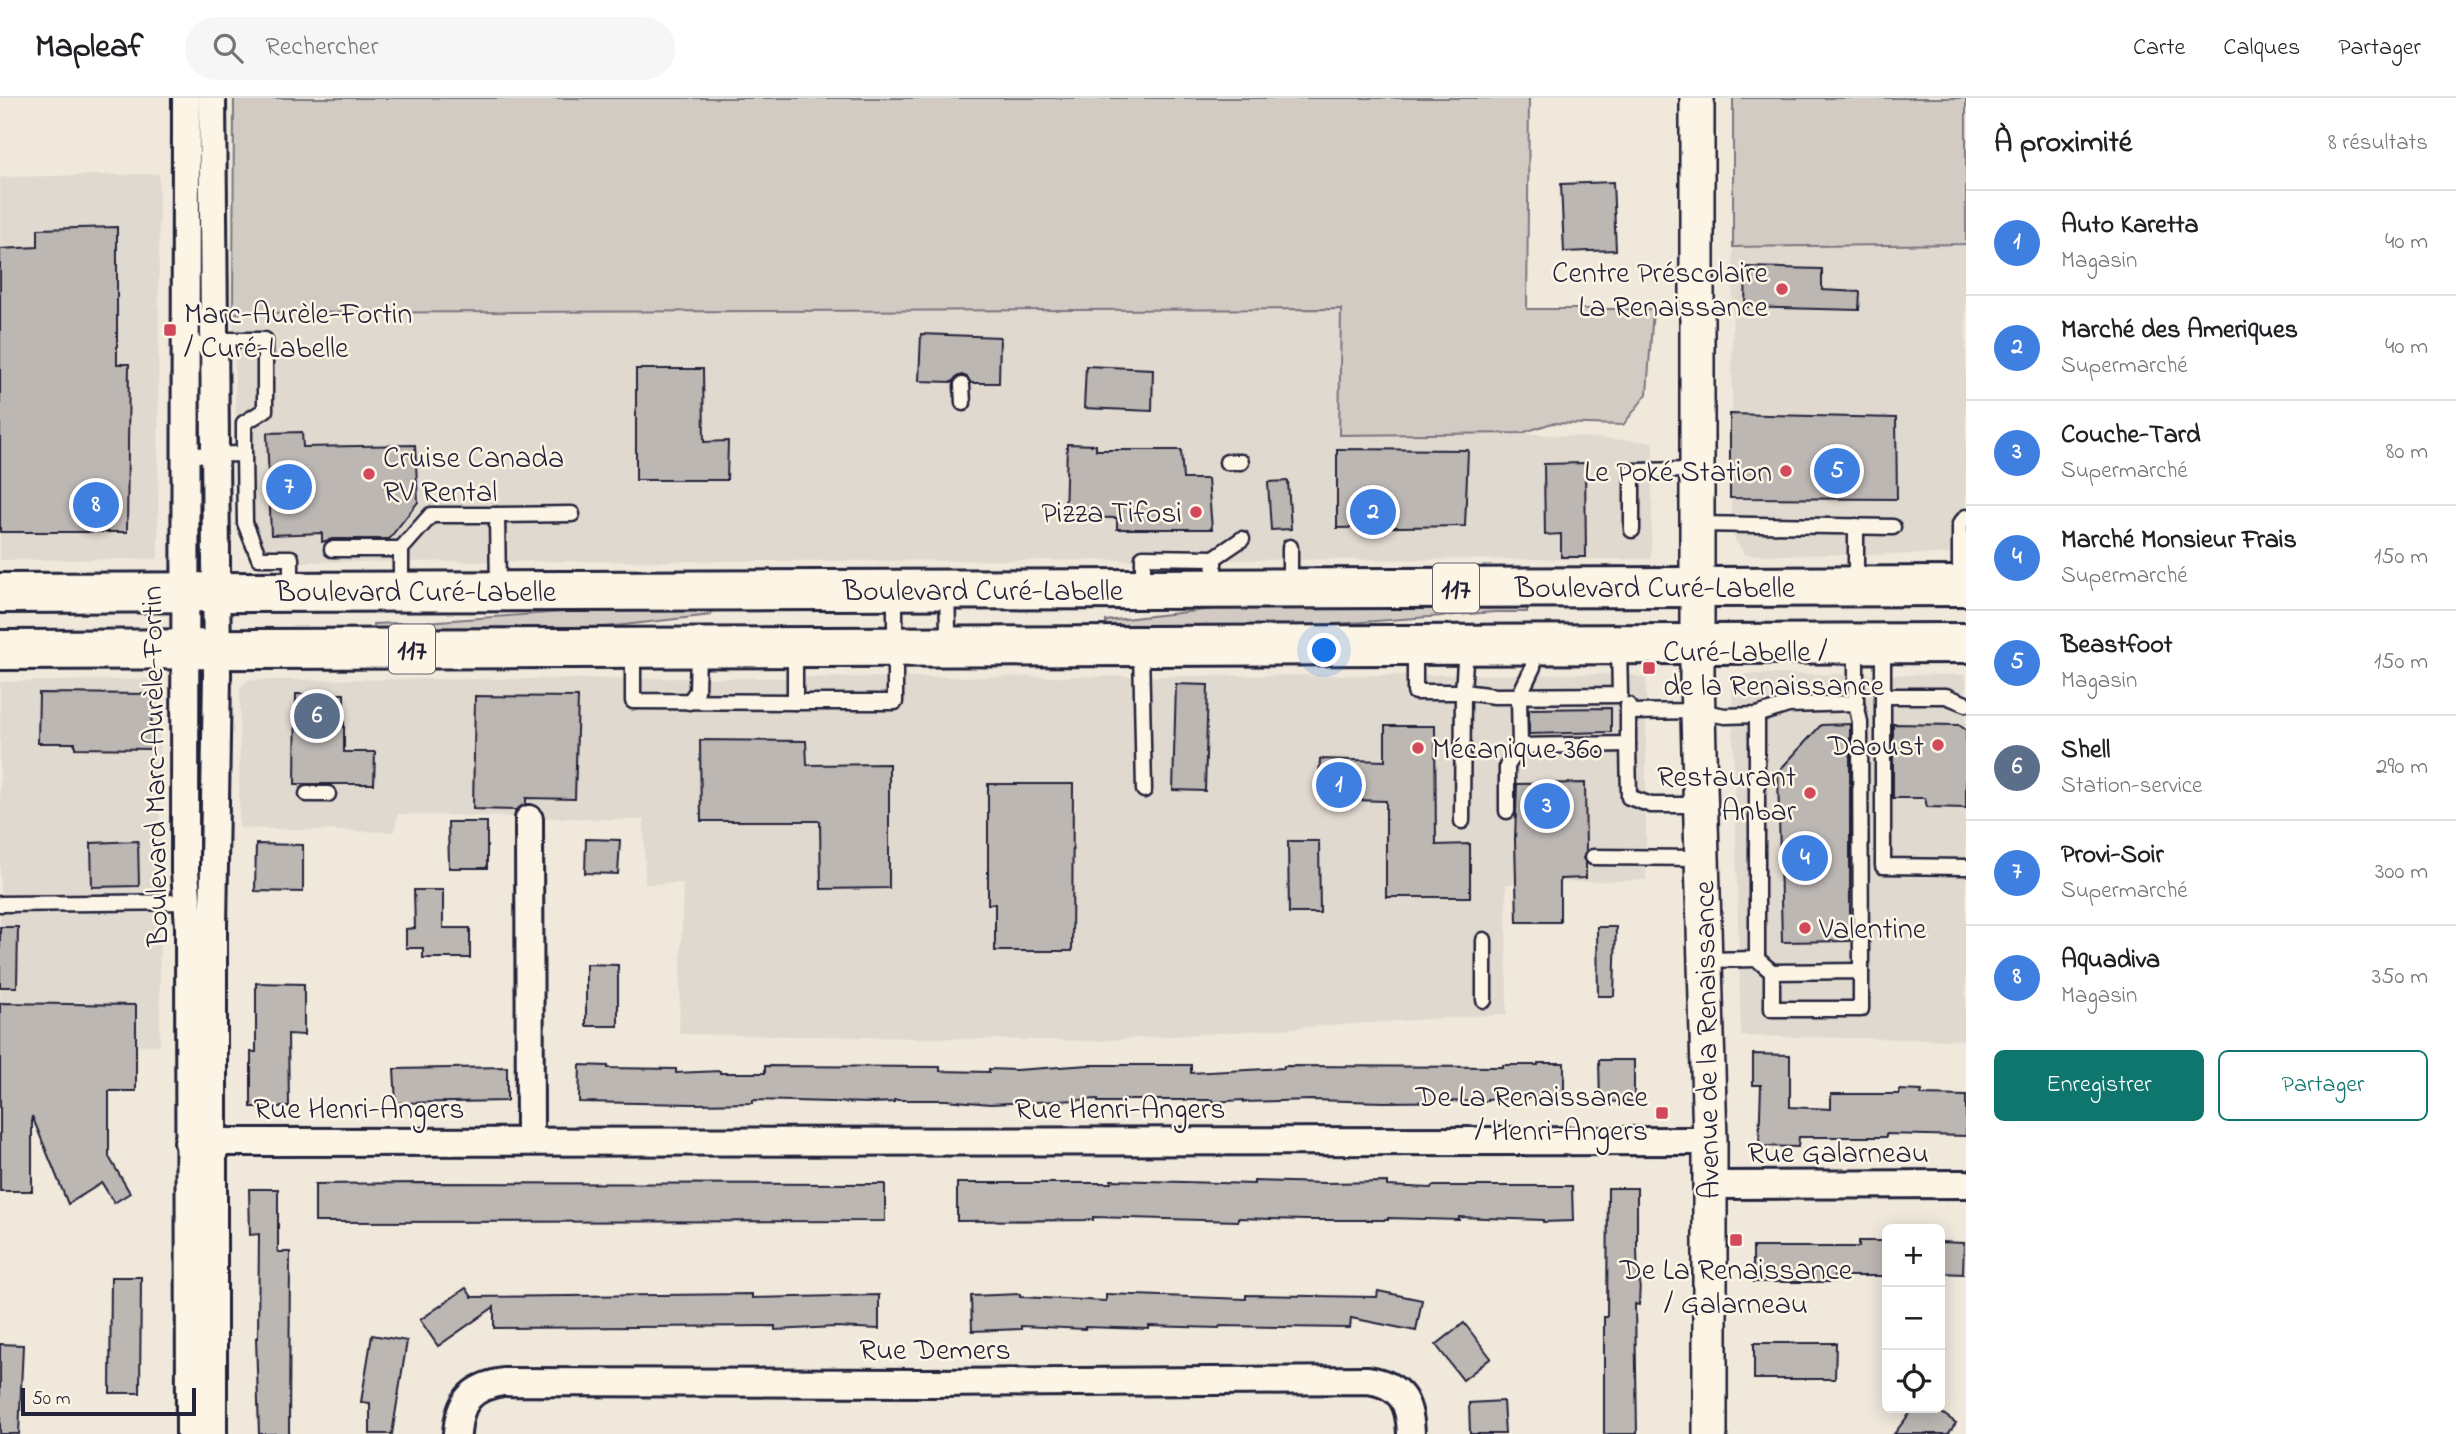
<!DOCTYPE html>
<html lang="fr">
<meta charset="utf-8">
<style>
body{margin:0;font-family:"Indie Flower",sans-serif;background:#f6f6f6;color:#202124}
.controls{position:absolute;right:21px;bottom:21px;display:grid;overflow:hidden;border-radius:10px;box-shadow:0 4px 18px #0003}
.controls button{width:63px;height:63px;display:grid;place-items:center;padding:0;border:0;border-bottom:2px solid #e0e0e0;background:#fff;color:#202124;font:35px sans-serif}
.scale{position:absolute;left:21px;bottom:18px;width:175px;box-sizing:border-box;padding-left:7px;border:4px solid #22223b;border-top:0;font-size:19px;line-height:24px;white-space:nowrap;color:#22223b;-webkit-text-stroke:5px #fcf5e5;paint-order:stroke}
.you{position:absolute;left:1325px;top:553px;width:24px;height:24px;margin:-18px;border:5px solid #fff;border-radius:50%;background:#1a73e8;box-shadow:0 0 0 10px #1a73e833}
.badge{display:grid;place-items:center;width:46px;height:46px;border-radius:50%;background:#0f766e;color:#fff;font-size:23px;font-weight:700}
.pin{position:absolute;translate:-50% -50%;border:4px solid #fff;box-shadow:0 2px 7px #0006}
.list{margin:0;padding:0;list-style:none}
h2{display:flex;justify-content:space-between;align-items:center;height:91px;margin:0;padding:0 28px;font-size:30px}
h2 small{font-size:23px;font-weight:400;color:#757577}
.list li{display:grid;grid-template-columns:46px 1fr auto;gap:21px;align-items:center;box-sizing:border-box;height:105px;padding:0 28px;border-top:2px solid #e0e0e0}
.list b{display:block;font-size:26px;white-space:nowrap}
.list p{margin:0;font-size:23px;white-space:nowrap;color:#757577}
.list em{font-size:23px;font-style:normal;color:#757577}
.actions{display:flex;gap:14px;padding:21px 28px}
.actions a{flex:1;padding:16px 0;border:2px solid #0f766e;border-radius:10px;text-align:center;font-size:24px;color:#0f766e}
.actions .main{background:#0f766e;color:#fff}
.icon{flex:none;width:38px;height:38px;fill:none;stroke:currentColor;stroke-width:2;stroke-linecap:round;stroke-linejoin:round}
.map{position:relative;flex:none;width:1966px;height:1336px;overflow:hidden}
header{display:flex;align-items:center;gap:42px;box-sizing:border-box;height:98px;padding:0 35px;background:#fff;border-bottom:2px solid #e0e0e0}
header strong{font-size:33px}
nav{display:flex;gap:38px;margin-inline-start:auto;font-size:24px}
.search{width:490px;height:63px;background:#f6f6f6;display:flex;align-items:center;gap:18px;box-sizing:border-box;padding:0 24px;border-radius:38px;color:#757577;font-size:26px}
main{display:flex}
aside{flex:1;background:#fff}
.map>svg:first-child{display:block}
.built{fill:#e0d9cf}
.green{fill:#d1cbc3;stroke:#7a767f;stroke-width:2}
.building{fill:#bcb7b3;stroke:#22223b;stroke-width:2}
.lines{fill:none;stroke-linecap:round;stroke-linejoin:round}
.service-casing{stroke:#22223b;stroke-width:19}
.minor-casing{stroke:#22223b;stroke-width:32}
.tertiary-casing{stroke:#22223b;stroke-width:38}
.primary-casing{stroke:#22223b;stroke-width:44}
.service{stroke:#fcf5e5;stroke-width:14}
.minor{stroke:#fcf5e5;stroke-width:26}
.tertiary{stroke:#fcf5e5;stroke-width:33}
.primary{stroke:#fcf5e5;stroke-width:38}
.poi-dot{fill:#d1495b;stroke:#fcf5e5;stroke-width:2.5}
.labels{text-anchor:middle;stroke-width:5;stroke-linejoin:round;paint-order:stroke}
.shield{fill:#fcf5e5;stroke:#63616e;stroke-width:2}
.shield-label{font-size:28px;font-weight:bold;fill:#22223b}
.poi-label{font-size:30px;fill:#22223b;stroke:#fcf5e5;text-anchor:end}
.street-label{font-size:30px;fill:#22223b;stroke:#fcf5e5}
</style>
<header>
<strong>Mapleaf</strong>
<div class="search"><svg class="icon" aria-label="search" viewBox="0 0 24 24"><circle cx="10" cy="10" r="6"/><path d="M15 15l6 6"/></svg>Rechercher</div>
<nav><a>Carte</a><a>Calques</a><a>Partager</a></nav>
</header>
<main>
<div class="map">
<svg width="1966" height="1336" viewBox="0 0 1966 1336">
<rect width="100%" height="100%" fill="#efe8db"/>
<filter id="ink" filterUnits="userSpaceOnUse"><feTurbulence type="fractalNoise" baseFrequency=".0143" numOctaves="2"/><feDisplacementMap in="SourceGraphic" scale="14" xChannelSelector="R" yChannelSelector="G"/><feConvolveMatrix kernelMatrix="1 2 1 2 8 2 1 2 1" color-interpolation-filters="sRGB"/></filter>
<g filter="url(#ink)">
<g class="built">
<path d="M 159,76 L 158,461 L 0,462 L 0,79 Z"/>
<path d="M 1966,146 L 1966,456 L 1745,457 L 1731,435 L 1733,149 Z"/>
<path d="M 1341,211 L 1339,337 L 1522,335 L 1653,344 L 1651,461 L 261,464 L 239,428 L 233,215 Z"/>
<path d="M 1628,576 L 1646,581 L 1646,782 L 1506,786 L 1507,916 L 1095,943 L 679,936 L 683,785 L 645,786 L 644,722 L 398,716 L 394,734 L 239,730 L 240,590 L 248,582 Z"/>
<path d="M 1746,576 L 1966,577 L 1966,942 L 1741,938 L 1732,590 Z"/>
<path d="M 159,581 L 160,947 L 0,947 L 0,584 Z"/>
</g>
<g class="green">
<path d="M 234,0 L 1529,0 L 1527,211 L 1653,211 L 1647,296 L 1623,327 L 1552,325 L 1522,335 L 1339,337 L 1341,211 L 233,215 Z"/>
<path d="M 1733,0 L 1966,0 L 1966,146 L 1733,149 Z"/>
<path d="M 1527,510 L 1527,514 L 1495,514 L 1323,527 L 1106,528 L 1106,523 L 1215,511 Z"/>
<path d="M 712,512 L 711,517 L 606,529 L 373,530 L 373,526 L 425,524 L 564,514 Z"/>
<path d="M 197,580 L 205,580 L 205,773 L 197,772 Z"/>
</g>
<g class="building">
<path d="M 1613,84 L 1616,152 L 1564,154 L 1561,86 Z"/>
<path d="M 117,129 L 117,266 L 129,266 L 127,434 L 0,434 L 0,151 L 38,149 L 38,131 Z"/>
<path d="M 1746,169 L 1822,171 L 1822,192 L 1860,194 L 1859,212 L 1745,209 Z"/>
<path d="M 921,236 L 1000,239 L 999,285 L 971,285 L 967,279 L 962,277 L 956,279 L 953,284 L 919,283 Z"/>
<path d="M 1086,268 L 1153,271 L 1152,313 L 1084,310 Z"/>
<path d="M 636,271 L 703,271 L 704,344 L 728,343 L 727,382 L 636,382 Z"/>
<path d="M 1730,316 L 1896,320 L 1897,401 L 1730,400 Z"/>
<path d="M 302,334 L 303,349 L 415,347 L 418,404 L 389,441 L 332,441 L 322,444 L 322,435 L 271,437 L 267,335 Z"/>
<path d="M 1067,346 L 1096,347 L 1096,352 L 1181,352 L 1183,381 L 1208,381 L 1212,431 L 1117,431 L 1117,420 L 1065,419 Z"/>
<path d="M 1337,351 L 1468,352 L 1465,428 L 1337,430 Z"/>
<path d="M 1585,365 L 1586,459 L 1561,459 L 1561,436 L 1545,437 L 1544,366 Z"/>
<path d="M 1288,383 L 1291,431 L 1271,432 L 1268,384 Z"/>
<path d="M 1176,586 L 1208,587 L 1205,693 L 1173,692 Z"/>
<path d="M 39,595 L 152,596 L 151,651 L 75,650 L 75,645 L 38,645 Z"/>
<path d="M 296,596 L 344,596 L 344,654 L 375,654 L 374,686 L 295,686 Z"/>
<path d="M 475,598 L 578,599 L 575,701 L 526,700 L 526,706 L 516,712 L 473,711 Z"/>
<path d="M 1611,610 L 1611,634 L 1529,636 L 1529,611 Z"/>
<path d="M 1850,626 L 1850,843 L 1782,844 L 1778,674 L 1821,627 Z"/>
<path d="M 1893,626 L 1959,627 L 1966,632 L 1966,710 L 1927,709 L 1925,700 L 1893,700 Z"/>
<path d="M 1385,628 L 1435,628 L 1436,747 L 1470,746 L 1470,799 L 1386,799 L 1386,703 L 1318,701 L 1320,661 L 1385,663 Z"/>
<path d="M 700,642 L 806,643 L 807,667 L 889,666 L 889,790 L 821,791 L 820,723 L 701,723 Z"/>
<path d="M 1585,685 L 1586,753 L 1583,760 L 1586,766 L 1586,780 L 1560,781 L 1560,824 L 1517,824 L 1515,741 L 1517,686 Z"/>
<path d="M 988,686 L 1073,686 L 1072,853 L 995,853 L 995,806 L 988,806 Z"/>
<path d="M 448,724 L 487,724 L 487,770 L 449,770 Z"/>
<path d="M 586,741 L 620,742 L 618,776 L 585,775 Z"/>
<path d="M 138,743 L 139,788 L 92,789 L 91,745 Z"/>
<path d="M 1288,743 L 1319,743 L 1320,815 L 1289,815 Z"/>
<path d="M 256,746 L 303,747 L 303,794 L 255,793 Z"/>
<path d="M 414,792 L 443,792 L 443,830 L 470,830 L 470,860 L 423,860 L 423,850 L 406,850 L 406,831 L 415,830 Z"/>
<path d="M 0,829 L 18,829 L 17,889 L 0,889 Z"/>
<path d="M 1597,829 L 1616,829 L 1614,898 L 1598,898 Z"/>
<path d="M 586,866 L 618,867 L 618,928 L 586,928 Z"/>
<path d="M 256,885 L 304,886 L 304,937 L 288,936 L 289,1009 L 251,1009 L 251,954 L 256,954 Z"/>
<path d="M 0,905 L 136,907 L 136,993 L 109,993 L 109,1059 L 130,1095 L 114,1105 L 102,1085 L 68,1106 L 32,1018 L 32,1093 L 0,1093 Z"/>
<path d="M 1753,956 L 1790,957 L 1790,1009 L 1831,1011 L 1831,996 L 1899,996 L 1899,992 L 1922,993 L 1921,997 L 1966,998 L 1966,1038 L 1886,1036 L 1886,1039 L 1799,1039 L 1798,1049 L 1759,1048 L 1761,987 L 1753,987 Z"/>
<path d="M 1599,962 L 1634,962 L 1634,1003 L 1600,1004 Z"/>
<path d="M 1538,965 L 1564,965 L 1564,999 L 1487,1001 L 1487,1003 L 1384,1004 L 1311,1002 L 1244,1004 L 1243,1002 L 1213,1004 L 1213,1002 L 1124,1002 L 1124,1004 L 1098,1004 L 1098,1001 L 990,1006 L 946,1002 L 894,1002 L 894,1004 L 871,1005 L 753,1002 L 753,1005 L 696,1006 L 579,1004 L 580,967 L 608,968 L 608,970 L 676,971 L 676,975 L 720,973 L 720,975 L 765,975 L 765,968 L 940,969 L 940,973 L 989,974 L 989,971 L 1016,972 L 1089,967 L 1191,967 L 1191,975 L 1284,970 L 1284,968 L 1503,969 L 1503,967 L 1538,967 Z"/>
<path d="M 507,969 L 507,1003 L 396,1005 L 394,971 Z"/>
<path d="M 1111,1082 L 1254,1086 L 1254,1083 L 1325,1085 L 1387,1084 L 1387,1088 L 1431,1090 L 1432,1088 L 1572,1088 L 1573,1123 L 1543,1124 L 1543,1122 L 1459,1119 L 1459,1122 L 1388,1120 L 1388,1122 L 1305,1122 L 1238,1120 L 1238,1123 L 1093,1119 L 1093,1122 L 957,1123 L 957,1085 L 1111,1085 Z"/>
<path d="M 421,1085 L 885,1086 L 885,1123 L 315,1124 L 315,1086 Z"/>
<path d="M 1608,1090 L 1637,1090 L 1637,1151 L 1638,1183 L 1640,1183 L 1639,1207 L 1635,1206 L 1637,1336 L 1604,1336 L 1604,1219 L 1607,1219 Z"/>
<path d="M 249,1091 L 278,1091 L 278,1154 L 290,1154 L 289,1336 L 259,1336 L 256,1240 L 258,1240 L 259,1136 L 250,1137 Z"/>
<path d="M 1859,1143 L 1887,1143 L 1887,1178 L 1834,1178 L 1834,1184 L 1753,1184 L 1753,1149 L 1859,1149 Z"/>
<path d="M 1940,1144 L 1964,1145 L 1963,1176 L 1940,1175 Z"/>
<path d="M 111,1179 L 141,1179 L 140,1295 L 110,1295 Z"/>
<path d="M 466,1190 L 472,1199 L 752,1196 L 752,1200 L 879,1197 L 879,1231 L 835,1229 L 775,1232 L 775,1228 L 494,1230 L 494,1209 L 438,1248 L 420,1222 Z"/>
<path d="M 1378,1193 L 1422,1202 L 1416,1233 L 1351,1220 L 1350,1230 L 1220,1228 L 1219,1230 L 1149,1228 L 1149,1231 L 1085,1229 L 1085,1231 L 1021,1228 L 1021,1231 L 972,1233 L 971,1198 L 1020,1196 L 1020,1199 L 1106,1203 L 1106,1196 L 1246,1201 L 1246,1197 L 1377,1199 Z"/>
<path d="M 1464,1225 L 1491,1260 L 1463,1282 L 1436,1247 Z"/>
<path d="M 372,1237 L 407,1243 L 392,1336 L 370,1336 L 370,1305 L 361,1304 Z"/>
<path d="M 1754,1245 L 1836,1245 L 1835,1281 L 1754,1281 Z"/>
<path d="M 0,1246 L 23,1247 L 19,1336 L 0,1336 Z"/>
<path d="M 1503,1303 L 1505,1336 L 1470,1336 L 1469,1305 Z"/>
<path d="M 1914,1310 L 1935,1310 L 1956,1325 L 1948,1336 L 1894,1336 Z"/>
</g>
<g class="lines">
<defs>
<g id="service">
<path d="M 186,249 L 229,242 L 265,242 L 265,312 L 244,325 L 244,356"/>
<path d="M 962,287 L 963,305"/>
<path d="M 186,357 L 244,356 L 245,425 L 259,460 L 291,460 L 291,493"/>
<path d="M 1227,364 L 1241,364"/>
<path d="M 497,417 L 572,416"/>
<path d="M 1697,426 L 1893,429"/>
<path d="M 1632,432 L 1632,373 L 1697,372"/>
<path d="M 1290,449 L 1290,489"/>
<path d="M 332,451 L 401,451"/>
<path d="M 1214,460 L 1242,441"/>
<path d="M 1960,486 L 1960,426 L 1966,419"/>
<path d="M 1856,487 L 1856,428"/>
<path d="M 1143,490 L 1143,459 L 1214,460 L 1214,488"/>
<path d="M 401,493 L 401,451 L 431,417 L 497,417 L 498,492"/>
<path d="M 947,493 L 948,531 L 954,545"/>
<path d="M 1883,547 L 1883,598 L 1946,598 L 1966,606"/>
<path d="M 1415,549 L 1415,594 L 1463,594 L 1495,598 L 1620,597 L 1619,547"/>
<path d="M 1532,549 L 1533,569 L 1519,598 L 1520,648 L 1628,646 L 1628,607"/>
<path d="M 1141,550 L 1144,692"/>
<path d="M 633,551 L 633,603 L 795,604 L 795,550"/>
<path d="M 1883,598 L 1883,768 L 1966,769"/>
<path d="M 689,604 L 697,593 L 698,552"/>
<path d="M 795,604 L 895,604 L 895,493"/>
<path d="M 1856,605 L 1860,624 L 1861,873"/>
<path d="M 1628,614 L 1698,613 L 1725,618 L 1757,617 L 1788,607 L 1856,605 L 1856,546"/>
<path d="M 1628,646 L 1629,699 L 1651,707 L 1700,707"/>
<path d="M 307,696 L 328,696"/>
<path d="M 1507,713 L 1507,668 L 1520,648"/>
<path d="M 1462,723 L 1463,594 L 1466,549"/>
<path d="M 1593,759 L 1701,760"/>
<path d="M 0,806 L 191,804"/>
<path d="M 1484,842 L 1484,902"/>
<path d="M 1757,861 L 1772,874 L 1861,873 L 1861,911 L 1772,911 L 1772,874"/>
<path d="M 1705,862 L 1757,861 L 1757,617"/>
</g>
<g id="minor">
<path d="M 186,0 L 185,773 L 189,828 L 190,1336"/>
<path d="M 212,0 L 217,577 L 213,829 L 213,1336"/>
<path d="M 529,721 L 530,1043"/>
<path d="M 188,1044 L 1710,1043"/>
<path d="M 1710,1087 L 1966,1086"/>
<path d="M 457,1336 C 459,1303 471,1289 503,1284 L 930,1285 L 1368,1282 C 1401,1287 1410,1304 1411,1336"/>
</g>
<path id="tertiary" d="M 1697,0 L 1697,581 L 1710,1043 L 1710,1336"/>
<g id="primary">
<path d="M 0,495 L 1966,488"/>
<path d="M 0,552 L 1966,545"/>
</g>
</defs>
<use href="#service" class="service-casing"/>
<use href="#minor" class="minor-casing"/>
<use href="#tertiary" class="tertiary-casing"/>
<use href="#primary" class="primary-casing"/>
<use href="#service" class="service"/>
<use href="#minor" class="minor"/>
<use href="#tertiary" class="tertiary"/>
<use href="#primary" class="primary"/>
</g>
</g>
<g class="poi-dot">
<circle cx="1782" cy="191" r="7"/>
<rect x="163" y="225" width="14" height="14" rx="3.5"/>
<circle cx="1786" cy="373" r="7"/>
<circle cx="369" cy="376" r="7"/>
<circle cx="1196" cy="414" r="7"/>
<rect x="1642" y="563" width="14" height="14" rx="3.5"/>
<circle cx="1938" cy="647" r="7"/>
<circle cx="1418" cy="650" r="7"/>
<circle cx="1810" cy="695" r="7"/>
<circle cx="1805" cy="830" r="7"/>
<rect x="1655" y="1008" width="14" height="14" rx="3.5"/>
<rect x="1729" y="1135" width="14" height="14" rx="3.5"/>
</g>
<g class="labels">
<g class="shield">
<rect x="1433" y="465.5" width="46" height="49" rx="5"/>
<rect x="389" y="526.5" width="46" height="49" rx="5"/>
</g>
<g class="shield-label">
<text x="1456" y="500">117</text>
<text x="412" y="561">117</text>
</g>
<g class="poi-label">
<text x="1768" y="184">Centre Préscolaire<tspan x="1768" dy="34">La Renaissance</tspan></text>
<text x="184" y="225" text-anchor="start">Marc-Aurèle-Fortin<tspan x="184" dy="34">/ Curé-Labelle</tspan></text>
<text x="383" y="369" text-anchor="start">Cruise Canada<tspan x="383" dy="34">RV Rental</tspan></text>
<text x="1772" y="383">Le Poké Station</text>
<text x="1182" y="424">Pizza Tifosi</text>
<text x="1663" y="563" text-anchor="start">Curé-Labelle /<tspan x="1663" dy="34">de la Renaissance</tspan></text>
<text x="1924" y="657">Daoust</text>
<text x="1432" y="660" text-anchor="start">Mécanique 360</text>
<text x="1796" y="688">Restaurant<tspan x="1796" dy="34">Anbar</tspan></text>
<text x="1819" y="840" text-anchor="start">Valentine</text>
<text x="1648" y="1008">De La Renaissance<tspan x="1648" dy="34">/ Henri-Angers</tspan></text>
<text x="1736" y="1181" text-anchor="middle">De La Renaissance<tspan x="1736" dy="34">/ Galarneau</tspan></text>
</g>
<g class="street-label">
<text x="1655" y="499">Boulevard Curé-Labelle</text>
<text x="983" y="502">Boulevard Curé-Labelle</text>
<text x="416" y="503">Boulevard Curé-Labelle</text>
<text transform="translate(154 668) rotate(-91)" y="10">Boulevard Marc-Aurèle-Fortin</text>
<text transform="translate(1706 942) rotate(-91)" y="10">Avenue de la Renaissance</text>
<text x="359" y="1020">Rue Henri-Angers</text>
<text x="1120" y="1020">Rue Henri-Angers</text>
<text x="1838" y="1064">Rue Galarneau</text>
<text x="935" y="1261">Rue Demers</text>
</g>
</g>
</svg>
<div class="controls">
<button>+</button>
<button>−</button>
<button><svg class="icon" aria-label="locate" viewBox="0 0 24 24"><circle cx="12" cy="12" r="6"/><path d="M12 2v4M12 18v4M2 12h4M18 12h4"/></svg></button>
</div>
<div class="scale">50 m</div>
<div class="you"></div>
<div class="pin badge" style="left:1339px;top:687px;background:#3f7fe0">1</div>
<div class="pin badge" style="left:1373px;top:414px;background:#3f7fe0">2</div>
<div class="pin badge" style="left:1547px;top:708px;background:#3f7fe0">3</div>
<div class="pin badge" style="left:1805px;top:760px;background:#3f7fe0">4</div>
<div class="pin badge" style="left:1837px;top:373px;background:#3f7fe0">5</div>
<div class="pin badge" style="left:317px;top:618px;background:#5c6f8a">6</div>
<div class="pin badge" style="left:289px;top:389px;background:#3f7fe0">7</div>
<div class="pin badge" style="left:96px;top:407px;background:#3f7fe0">8</div>
</div>
<aside>
<h2>À proximité<small>8 résultats</small></h2>
<ul class="list">
<li><span class="badge" style="background:#3f7fe0">1</span><div><b>Auto Karetta</b><p>Magasin</p></div><em>40 m</em></li>
<li><span class="badge" style="background:#3f7fe0">2</span><div><b>Marché des Ameriques</b><p>Supermarché</p></div><em>40 m</em></li>
<li><span class="badge" style="background:#3f7fe0">3</span><div><b>Couche-Tard</b><p>Supermarché</p></div><em>80 m</em></li>
<li><span class="badge" style="background:#3f7fe0">4</span><div><b>Marché Monsieur Frais</b><p>Supermarché</p></div><em>150 m</em></li>
<li><span class="badge" style="background:#3f7fe0">5</span><div><b>Beastfoot</b><p>Magasin</p></div><em>150 m</em></li>
<li><span class="badge" style="background:#5c6f8a">6</span><div><b>Shell</b><p>Station-service</p></div><em>290 m</em></li>
<li><span class="badge" style="background:#3f7fe0">7</span><div><b>Provi-Soir</b><p>Supermarché</p></div><em>300 m</em></li>
<li><span class="badge" style="background:#3f7fe0">8</span><div><b>Aquadiva</b><p>Magasin</p></div><em>350 m</em></li>
</ul>
<div class="actions"><a class="main">Enregistrer</a><a>Partager</a></div>
</aside>
</main>
